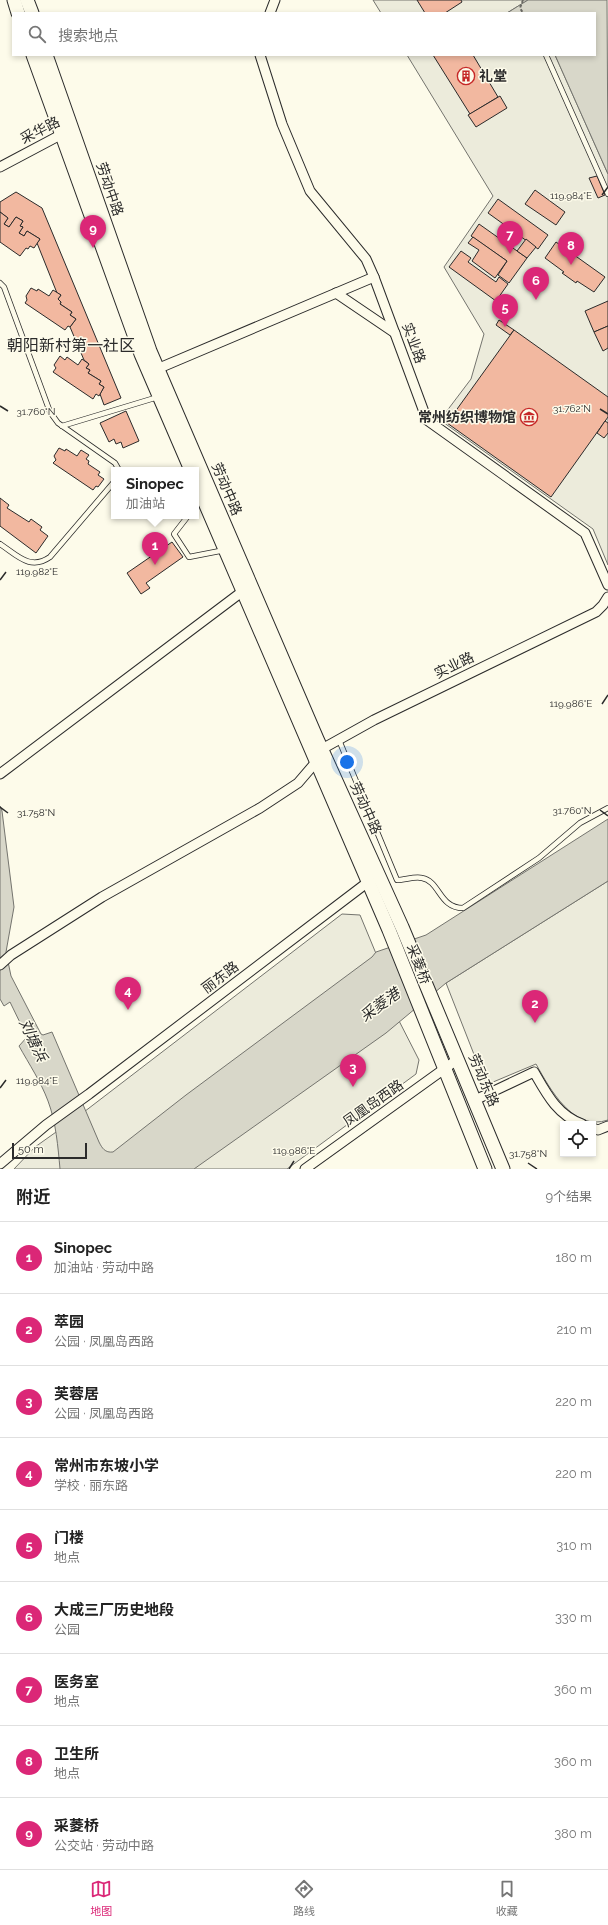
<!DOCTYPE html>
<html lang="zh">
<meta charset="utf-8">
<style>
body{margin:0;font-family:Raleway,"Noto Sans SC",sans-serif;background:#f6f6f6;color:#222}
.controls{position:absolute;right:12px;bottom:12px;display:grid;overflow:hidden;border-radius:0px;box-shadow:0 2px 6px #0003}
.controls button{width:36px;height:36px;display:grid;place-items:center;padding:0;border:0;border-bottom:1px solid #e0e0e0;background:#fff;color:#222;font:20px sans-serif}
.scale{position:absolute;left:12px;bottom:10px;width:75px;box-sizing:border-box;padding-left:4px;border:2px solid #2b2b2b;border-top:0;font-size:11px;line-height:14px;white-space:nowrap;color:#2b2b2b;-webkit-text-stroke:3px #fdfbea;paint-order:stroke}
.you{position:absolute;left:347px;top:762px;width:14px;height:14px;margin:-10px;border:3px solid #fff;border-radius:50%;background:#1a73e8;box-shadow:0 0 0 6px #1a73e833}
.badge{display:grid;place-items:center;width:26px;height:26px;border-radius:50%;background:#db2777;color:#fff;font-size:13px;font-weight:700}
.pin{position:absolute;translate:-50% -33px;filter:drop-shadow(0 1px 2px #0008)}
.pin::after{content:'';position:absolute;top:21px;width:14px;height:12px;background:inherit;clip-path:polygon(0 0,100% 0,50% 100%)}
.popup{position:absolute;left:111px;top:467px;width:88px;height:52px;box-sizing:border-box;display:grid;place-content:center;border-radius:0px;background:#fff;filter:drop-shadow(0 1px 3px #0005);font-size:13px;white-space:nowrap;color:#767676}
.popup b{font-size:15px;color:#222}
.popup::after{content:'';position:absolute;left:50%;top:100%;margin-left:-8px;border:8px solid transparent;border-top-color:#fff}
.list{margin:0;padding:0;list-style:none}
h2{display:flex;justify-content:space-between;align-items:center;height:52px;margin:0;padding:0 16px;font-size:17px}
h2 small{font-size:13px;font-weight:400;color:#767676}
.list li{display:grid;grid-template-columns:26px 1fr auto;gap:12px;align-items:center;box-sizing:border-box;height:72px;padding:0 16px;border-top:1px solid #e0e0e0}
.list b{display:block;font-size:15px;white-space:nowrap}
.list p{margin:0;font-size:13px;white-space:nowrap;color:#767676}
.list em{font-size:13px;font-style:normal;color:#767676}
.icon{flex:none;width:22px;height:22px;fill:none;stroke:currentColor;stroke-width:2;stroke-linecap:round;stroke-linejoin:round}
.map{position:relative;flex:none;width:608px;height:1169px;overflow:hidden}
.search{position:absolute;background:#fff;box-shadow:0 2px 6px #0003;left:12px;right:12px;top:12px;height:44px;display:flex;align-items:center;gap:10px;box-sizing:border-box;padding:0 14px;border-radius:0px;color:#767676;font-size:15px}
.sheet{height:700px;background:#fff}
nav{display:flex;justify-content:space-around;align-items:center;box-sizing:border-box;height:56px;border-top:1px solid #e0e0e0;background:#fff;font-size:11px;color:#767676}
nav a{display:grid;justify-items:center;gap:2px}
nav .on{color:#db2777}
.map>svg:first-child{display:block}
.green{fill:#ecebdb;stroke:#74746e}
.water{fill:#d8d7c9;stroke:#74746e}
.building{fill:#f2b8a0;stroke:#2b2b2b}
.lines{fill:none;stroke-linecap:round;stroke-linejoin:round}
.service-casing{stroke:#2b2b2b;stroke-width:6}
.minor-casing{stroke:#2b2b2b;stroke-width:11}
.secondary-casing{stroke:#2b2b2b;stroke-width:15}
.path{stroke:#6a6964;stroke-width:2;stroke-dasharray:3 2;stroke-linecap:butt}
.service{stroke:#fdfbea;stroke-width:4.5}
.minor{stroke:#fdfbea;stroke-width:9}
.secondary{stroke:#fdfbea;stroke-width:13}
.ticks{fill:none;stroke:#2b2b2b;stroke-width:1.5}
.labels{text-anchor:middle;stroke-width:3;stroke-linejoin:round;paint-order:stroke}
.poi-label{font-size:14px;font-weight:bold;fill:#2b2b2b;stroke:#fdfbea;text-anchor:start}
.street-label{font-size:14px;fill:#2b2b2b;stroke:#fdfbea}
.water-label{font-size:15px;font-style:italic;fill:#2b2b2b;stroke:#fdfbea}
.quarter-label{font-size:16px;fill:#2b2b2b;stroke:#fdfbea}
.ticks-label{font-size:10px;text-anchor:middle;fill:#2b2b2b;stroke:#fdfbea;stroke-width:3;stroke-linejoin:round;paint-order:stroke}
</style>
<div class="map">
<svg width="608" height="1169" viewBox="0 0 608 1169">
<rect width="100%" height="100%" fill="#fdfbea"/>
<g class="green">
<path d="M 373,0 L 528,0 L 507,13 L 381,13 Z"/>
<path d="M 407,55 L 555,55 L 608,174 L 608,565 L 593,529 L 440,420 L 471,379 L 484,334 L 444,267 L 493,196 Z"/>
<path d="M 608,881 L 608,1120 C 573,1132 550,1089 536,1064 L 486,1085 L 446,983 Z"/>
<path d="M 342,914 L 360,915 L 382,968 L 107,1169 L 14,1169 L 35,1147 L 80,1115 Z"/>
<path d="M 394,1011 L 419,1060 L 416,1074 L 287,1169 L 181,1169 Z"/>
</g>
<g class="water">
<path d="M 528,0 L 607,0 L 608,174 L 555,55 L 595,55 L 595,13 L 507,13 Z"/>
<path d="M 0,806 L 2,811 L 14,907 L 6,952 L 11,976 L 41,1034 L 43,1035 L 52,1032 L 99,1142 C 102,1148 105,1153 113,1152 L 186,1095 L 372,957 L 376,952 L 426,935 L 608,819 L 608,881 L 446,983 L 386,1033 L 194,1169 L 60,1169 C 58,1147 56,1122 48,1101 C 41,1082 29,1064 19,1046 L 27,1037 L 10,1002 L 4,1006 L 0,999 Z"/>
</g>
<g class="building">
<path d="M 417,0 L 461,0 L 462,2 L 445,13 L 425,13 Z"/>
<path d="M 433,55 L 473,55 L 498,97 L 470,114 Z"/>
<path d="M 500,96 L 507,108 L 476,127 L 468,115 Z"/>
<path d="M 597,176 L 605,195 L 598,198 L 589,178 Z"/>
<path d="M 535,190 L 565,212 L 556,225 L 525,204 Z"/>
<path d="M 16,192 L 42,208 L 121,398 L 104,405 L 100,394 L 104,387 L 99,384 L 101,381 L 88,373 L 90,370 L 86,368 L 89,364 L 84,360 L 70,327 L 76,319 L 70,315 L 72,312 L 60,304 L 61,302 L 58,299 L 61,295 L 57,293 L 37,243 L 40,239 L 27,231 L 24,236 L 19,233 L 23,227 L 20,226 L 23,221 L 16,217 L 9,227 L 4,224 L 8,218 L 0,212 L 0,202 Z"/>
<path d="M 498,199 L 548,235 L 538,249 L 488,213 Z"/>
<path d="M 0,212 L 8,218 L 4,224 L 9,227 L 16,217 L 23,221 L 20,226 L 23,227 L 19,233 L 24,236 L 27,231 L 40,239 L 34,248 L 30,246 L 28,249 L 26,248 L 20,256 L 0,242 Z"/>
<path d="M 479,224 L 527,258 L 509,283 L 498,275 L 507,261 L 471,236 Z"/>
<path d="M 473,237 L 507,261 L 495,278 L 472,261 L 479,250 L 468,243 Z"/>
<path d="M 526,239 L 536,247 L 527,258 L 517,251 Z"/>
<path d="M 556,242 L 605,277 L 594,292 L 577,281 L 576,283 L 562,273 L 564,272 L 545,258 Z"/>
<path d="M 461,251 L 471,258 L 468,262 L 496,282 L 499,277 L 508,284 L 496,301 L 449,267 Z"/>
<path d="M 31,288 L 37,291 L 38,289 L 49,296 L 53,290 L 61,295 L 58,299 L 61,302 L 60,304 L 72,312 L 70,315 L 76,319 L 70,327 L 68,326 L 65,330 L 25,303 L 27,300 L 26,296 Z"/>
<path d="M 608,301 L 608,326 L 594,332 L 585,311 Z"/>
<path d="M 499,320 L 514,330 L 510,335 L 496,325 Z"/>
<path d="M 608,326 L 608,348 L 603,351 L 594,332 Z"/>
<path d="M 514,330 L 608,397 L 608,417 L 551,497 L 447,423 Z"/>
<path d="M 60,356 L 65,360 L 67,357 L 78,365 L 82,359 L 89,364 L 86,368 L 90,370 L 88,373 L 101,381 L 99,384 L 104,387 L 99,396 L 96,394 L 93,399 L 53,372 L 56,368 L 54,365 Z"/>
<path d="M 126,411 L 139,441 L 123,448 L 121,442 L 116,444 L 114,439 L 109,442 L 100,423 Z"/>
<path d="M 605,421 L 608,423 L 608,433 L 604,438 L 597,433 Z"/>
<path d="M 59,448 L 65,451 L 66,449 L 77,456 L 81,450 L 89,455 L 86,459 L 89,461 L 88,464 L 100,472 L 98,475 L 104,479 L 98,487 L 96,486 L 93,490 L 53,463 L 56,460 L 54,456 Z"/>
<path d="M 0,498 L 9,505 L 7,508 L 29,522 L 31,519 L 42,527 L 40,530 L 48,536 L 36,553 L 0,526 Z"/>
<path d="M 172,542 L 183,557 L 146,583 L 150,588 L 141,594 L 127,573 Z"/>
</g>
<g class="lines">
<defs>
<g id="service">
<path d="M 546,55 L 608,194"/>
<path d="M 0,283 L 4,287 L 50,412 L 58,423 L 115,463 L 119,470"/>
<path d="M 62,426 L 158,397"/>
<path d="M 196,505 L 201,498"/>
<path d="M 188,516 L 174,534 L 189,557 L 225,550"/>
<path d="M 0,544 C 17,555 30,571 50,557 L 114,482"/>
<path d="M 339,740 L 397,880 C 405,880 415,876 422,878 C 440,881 439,908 463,908 L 539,858 L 580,823 L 608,808"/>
</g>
<g id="minor">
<path d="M 270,13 L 275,0"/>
<path d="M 260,55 L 282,124 L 310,191 L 366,259 L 374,277 L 427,420 L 585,533 L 608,585"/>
<path d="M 0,167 L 66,132"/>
<path d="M 336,293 L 395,333"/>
<path d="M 157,369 L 374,277"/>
<path d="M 0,774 L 243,591"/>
<path d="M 0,965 L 11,955 L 102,897 L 260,808 L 298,783 L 316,762 L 322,749 L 374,720 L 596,612 L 603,605 L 608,597"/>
<path d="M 475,1100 L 534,1072 C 546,1093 557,1115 582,1124"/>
<path d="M 593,1128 L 598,1130 L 608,1126"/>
<path d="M 0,1164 L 46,1125 L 89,1094 L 368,882"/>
<path d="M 305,1169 L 458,1059"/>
</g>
<g id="secondary">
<path d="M 14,0 L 18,13"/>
<path d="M 27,0 L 32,13"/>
<path d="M 33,55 L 141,354 L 191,470"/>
<path d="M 46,55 L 150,351 L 317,739 L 402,927 L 503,1169"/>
<path d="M 196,482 L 389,930 L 485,1169"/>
</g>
</defs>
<use href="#service" class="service-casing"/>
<use href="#minor" class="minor-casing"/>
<use href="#secondary" class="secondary-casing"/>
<path class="path" d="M 523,0 L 520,8 L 523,13"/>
<use href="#service" class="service"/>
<use href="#minor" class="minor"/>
<use href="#secondary" class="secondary"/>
</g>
<path class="ticks" d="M 602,195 L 608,187M 0,406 L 8,411M 600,409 L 608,414M 0,580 L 6,572M 602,704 L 608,695M 0,807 L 8,813M 600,810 L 608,816M 0,1088 L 6,1080M 528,1163 L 537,1169M 289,1169 L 294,1161"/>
<defs>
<symbol id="building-ring" viewBox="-11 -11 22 22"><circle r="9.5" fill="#fdfbea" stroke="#c62828" stroke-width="1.5"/><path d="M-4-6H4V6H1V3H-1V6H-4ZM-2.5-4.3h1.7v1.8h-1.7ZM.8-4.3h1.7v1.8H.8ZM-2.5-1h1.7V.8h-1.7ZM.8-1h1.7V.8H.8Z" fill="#c62828"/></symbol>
<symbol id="museum-ring" viewBox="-11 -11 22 22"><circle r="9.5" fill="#fdfbea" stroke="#c62828" stroke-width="1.5"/><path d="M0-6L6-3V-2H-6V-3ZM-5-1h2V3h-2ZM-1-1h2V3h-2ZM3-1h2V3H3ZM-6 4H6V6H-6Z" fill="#c62828"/></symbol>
</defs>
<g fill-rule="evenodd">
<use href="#building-ring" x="456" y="66" width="20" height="20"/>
<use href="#museum-ring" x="519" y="407" width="20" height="20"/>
</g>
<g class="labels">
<g class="poi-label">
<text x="479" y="81">礼堂</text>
<text x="516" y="422" text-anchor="end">常州纺织博物馆</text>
</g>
<g class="street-label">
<text transform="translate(40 130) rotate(-27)" y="5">采华路</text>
<text transform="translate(110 189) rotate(71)" y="5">劳动中路</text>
<text transform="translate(414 343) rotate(70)" y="5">实业路</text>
<text transform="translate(227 489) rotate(67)" y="5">劳动中路</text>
<text transform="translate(454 665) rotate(-26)" y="5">实业路</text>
<text transform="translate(366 808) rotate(66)" y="5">劳动中路</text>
<text transform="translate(419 964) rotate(69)" y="5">采菱桥</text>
<text transform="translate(220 977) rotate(-37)" y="5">丽东路</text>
<text transform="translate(484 1080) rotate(67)" y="5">劳动东路</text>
<text transform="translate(373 1103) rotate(-35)" y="5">凤凰岛西路</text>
</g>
<g class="water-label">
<text transform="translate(380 1005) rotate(-36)" y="5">采菱港</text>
<text transform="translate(33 1040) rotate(65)" y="5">刘塘浜</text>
</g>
<g class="quarter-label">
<text x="71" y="351">朝阳新村第一社区</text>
</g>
</g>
<g class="ticks-label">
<text x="571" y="199">119.984°E</text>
<text x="572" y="412">31.762°N</text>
<text x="36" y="415">31.760°N</text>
<text x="37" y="575">119.982°E</text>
<text x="571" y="707">119.986°E</text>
<text x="572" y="814">31.760°N</text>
<text x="36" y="816">31.758°N</text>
<text x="37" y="1084">119.984°E</text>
<text x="294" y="1154">119.986°E</text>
<text x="528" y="1157">31.758°N</text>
</g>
</svg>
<div class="controls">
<button><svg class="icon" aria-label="locate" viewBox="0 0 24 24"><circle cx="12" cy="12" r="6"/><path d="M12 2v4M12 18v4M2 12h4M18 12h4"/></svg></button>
</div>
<div class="scale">50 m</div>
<div class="you"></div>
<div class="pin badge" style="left:155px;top:565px">1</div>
<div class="popup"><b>Sinopec</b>加油站</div>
<div class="pin badge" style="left:535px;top:1023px">2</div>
<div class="pin badge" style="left:353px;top:1087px">3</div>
<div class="pin badge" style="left:128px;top:1010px">4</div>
<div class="pin badge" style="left:505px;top:327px">5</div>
<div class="pin badge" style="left:536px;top:300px">6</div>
<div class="pin badge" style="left:510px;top:254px">7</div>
<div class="pin badge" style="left:571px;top:265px">8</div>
<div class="pin badge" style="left:93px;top:248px">9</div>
<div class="search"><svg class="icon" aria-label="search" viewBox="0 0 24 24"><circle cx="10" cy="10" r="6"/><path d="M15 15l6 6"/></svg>搜索地点</div>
</div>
<section class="sheet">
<h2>附近<small>9个结果</small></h2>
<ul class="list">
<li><span class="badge">1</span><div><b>Sinopec</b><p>加油站 · 劳动中路</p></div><em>180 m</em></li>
<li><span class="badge">2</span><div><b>萃园</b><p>公园 · 凤凰岛西路</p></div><em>210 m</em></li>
<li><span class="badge">3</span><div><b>芙蓉居</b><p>公园 · 凤凰岛西路</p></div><em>220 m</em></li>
<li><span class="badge">4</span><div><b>常州市东坡小学</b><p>学校 · 丽东路</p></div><em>220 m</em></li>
<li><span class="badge">5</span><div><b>门楼</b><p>地点</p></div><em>310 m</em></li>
<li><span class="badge">6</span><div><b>大成三厂历史地段</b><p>公园</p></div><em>330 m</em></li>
<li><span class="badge">7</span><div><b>医务室</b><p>地点</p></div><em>360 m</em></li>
<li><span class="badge">8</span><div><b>卫生所</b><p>地点</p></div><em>360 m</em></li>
<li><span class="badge">9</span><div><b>采菱桥</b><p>公交站 · 劳动中路</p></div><em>380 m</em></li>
</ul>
</section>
<nav>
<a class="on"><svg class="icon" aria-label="map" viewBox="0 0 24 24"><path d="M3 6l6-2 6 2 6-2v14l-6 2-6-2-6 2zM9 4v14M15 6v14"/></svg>地图</a>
<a><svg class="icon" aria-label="directions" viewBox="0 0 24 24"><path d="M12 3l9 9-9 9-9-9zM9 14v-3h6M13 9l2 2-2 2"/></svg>路线</a>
<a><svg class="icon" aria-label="saved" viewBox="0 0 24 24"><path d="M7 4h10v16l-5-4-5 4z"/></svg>收藏</a>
</nav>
